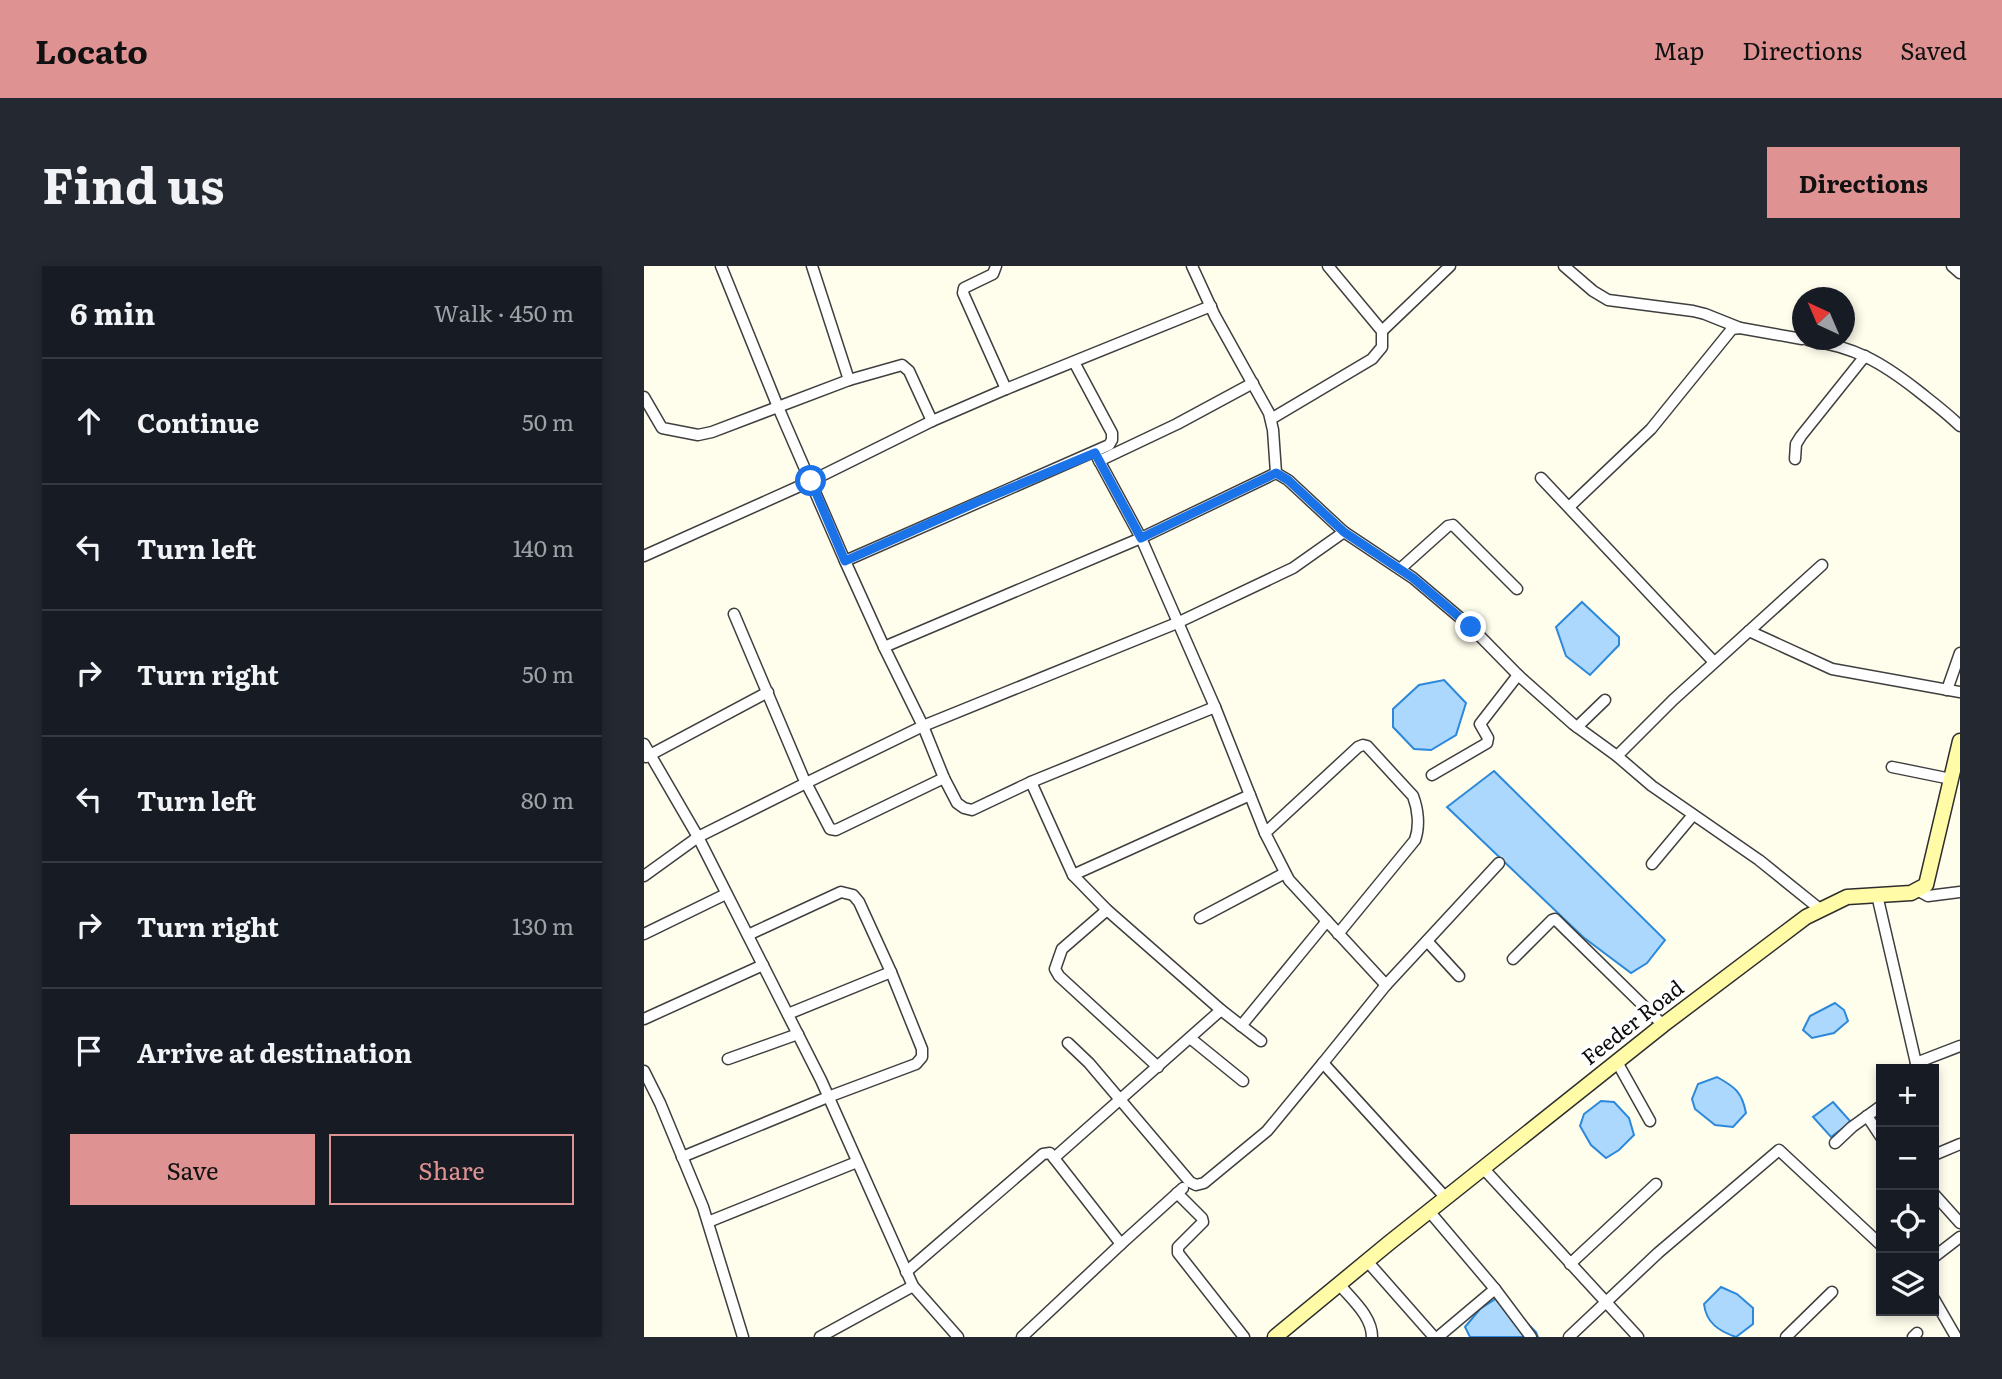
<!DOCTYPE html>
<meta charset="utf-8">
<style>
body{margin:0;font-family:Literata,serif;background:#242831;color:#f1f3f6}
.controls{position:absolute;right:21px;bottom:21px;display:grid;overflow:hidden;border-radius:0px;box-shadow:0 4px 10px #0003}
.controls button{width:63px;height:63px;display:grid;place-items:center;padding:0;border:0;border-bottom:2px solid #363941;background:#171b24;color:#f1f3f6;font:35px sans-serif}
.compass{position:absolute;left:1148px;top:21px;width:63px;height:63px;border-radius:50%;background:#171b24;box-shadow:0 4px 10px #0003;rotate:316deg}
.stop{position:absolute;width:21px;height:21px;margin:-16px;border:5px solid #1a73e8;border-radius:50%;background:#fff}
.stop.end{background:#1a73e8;border-color:#fff;box-shadow:0 2px 7px #0008}
.list{margin:0;padding:0;list-style:none}
h2{display:flex;justify-content:space-between;align-items:center;height:91px;margin:0;padding:0 28px;font-size:30px}
h2 small{font-size:23px;font-weight:400;color:#9ea1a6}
.list li{display:grid;grid-template-columns:46px 1fr auto;gap:21px;align-items:center;box-sizing:border-box;height:126px;padding:0 28px;border-top:2px solid #363941}
.list b{display:block;font-size:26px;white-space:nowrap}
.list em{font-size:23px;font-style:normal;color:#9ea1a6}
.actions{display:flex;gap:14px;padding:21px 28px}
.actions a{flex:1;padding:16px 0;border:2px solid #df9292;border-radius:0px;text-align:center;font-size:24px;color:#df9292}
.actions .main{background:#df9292;color:#111}
.icon{flex:none;width:38px;height:38px;fill:none;stroke:currentColor;stroke-width:2;stroke-linecap:round;stroke-linejoin:round}
.map{position:relative;flex:none;width:1316px;height:1071px;overflow:hidden;border-radius:0px}
header{display:flex;align-items:center;gap:42px;box-sizing:border-box;height:98px;padding:0 35px;background:#df9292;color:#111}
header strong{font-size:33px}
nav{display:flex;gap:38px;margin-inline-start:auto;font-size:24px}
.intro{display:flex;align-items:center;justify-content:space-between;box-sizing:border-box;height:168px;padding:0 42px}
h1{margin:0;font-size:49px}
.button{padding:18px 32px;border-radius:0px;background:#df9292;color:#111;font-size:24px;font-weight:700}
main{display:flex;gap:42px;padding:0 42px}
aside{flex:1;background:#171b24;border-radius:0px;box-shadow:0 4px 10px #0003}
.map>svg:first-child{display:block}
.water{fill:#abd8fc;stroke:#2b88da;stroke-width:2}
.lines{fill:none;stroke-linecap:round;stroke-linejoin:round}
.street-casing{stroke:#3f3f3f;stroke-width:13}
.secondary-casing{stroke:#2e2e2e;stroke-width:17}
.street{stroke:#fff;stroke-width:10}
.secondary{stroke:#fffba7;stroke-width:14}
.route{stroke:#1a73e8;stroke-width:9}
.labels{text-anchor:middle;stroke-width:7;stroke-linejoin:round;paint-order:stroke}
.street-label{font-size:21px;fill:#0c0c0c;stroke:#fff}
</style>
<header>
<strong>Locato</strong>
<nav><a>Map</a><a>Directions</a><a>Saved</a></nav>
</header>
<div class="intro"><h1>Find us</h1><a class="button">Directions</a></div>
<main>
<aside>
<h2>6 min<small>Walk · 450 m</small></h2>
<ul class="list">
<li><svg class="icon" aria-label="ahead" viewBox="0 0 24 24"><path d="M12 20V5M6 11l6-6 6 6"/></svg><div><b>Continue</b></div><em>50 m</em></li>
<li><svg class="icon" aria-label="left" viewBox="0 0 24 24"><path d="M17 20v-9H6M10 6l-5 5 5 5"/></svg><div><b>Turn left</b></div><em>140 m</em></li>
<li><svg class="icon" aria-label="right" viewBox="0 0 24 24"><path d="M7 20v-9h11M14 6l5 5-5 5"/></svg><div><b>Turn right</b></div><em>50 m</em></li>
<li><svg class="icon" aria-label="left" viewBox="0 0 24 24"><path d="M17 20v-9H6M10 6l-5 5 5 5"/></svg><div><b>Turn left</b></div><em>80 m</em></li>
<li><svg class="icon" aria-label="right" viewBox="0 0 24 24"><path d="M7 20v-9h11M14 6l5 5-5 5"/></svg><div><b>Turn right</b></div><em>130 m</em></li>
<li><svg class="icon" aria-label="arrive" viewBox="0 0 24 24"><path d="M6 21V4h12l-3 4 3 4H6"/></svg><div><b>Arrive at destination</b></div></li>
</ul>
<div class="actions"><a class="main">Save</a><a>Share</a></div>
</aside>
<div class="map">
<svg width="1316" height="1071" viewBox="0 0 1316 1071">
<rect width="100%" height="100%" fill="#fffdec"/>
<g class="water">
<path d="M 938,336 L 975,371 L 975,379 L 946,409 L 922,390 L 912,361 Z"/>
<path d="M 800,414 L 822,437 L 812,469 L 787,484 L 770,483 L 749,461 L 749,443 L 775,419 Z"/>
<path d="M 850,505 L 1021,674 L 1003,697 L 987,707 L 939,671 L 803,541 Z"/>
<path d="M 1191,737 L 1200,744 L 1204,755 L 1190,767 L 1168,772 L 1159,764 L 1166,750 Z"/>
<path d="M 1073,811 C 1091,821 1098,826 1102,847 L 1089,861 L 1071,859 L 1051,843 L 1048,833 L 1054,818 Z"/>
<path d="M 957,835 L 970,836 L 985,852 L 990,869 L 975,884 L 962,892 L 947,879 L 936,860 L 940,848 Z"/>
<path d="M 1189,836 L 1207,856 L 1187,871 L 1169,851 Z"/>
<path d="M 1077,1021 L 1093,1028 L 1109,1042 L 1109,1058 L 1092,1071 C 1075,1065 1062,1057 1060,1038 Z"/>
<path d="M 853,1032 L 861,1035 L 892,1066 L 894,1071 L 826,1071 L 821,1061 L 836,1043 Z"/>
</g>
<g class="lines">
<defs>
<g id="street">
<path d="M 77,0 L 134,141 L 201,295 L 465,179 L 468,174 L 468,167 L 430,96"/>
<path d="M 168,0 L 205,114"/>
<path d="M 352,0 L 349,8 L 320,22 L 319,27 L 362,123"/>
<path d="M 548,0 L 571,50 L 625,147 L 629,164 L 632,207"/>
<path d="M 920,0 L 949,25 L 964,34 L 1049,45 L 1061,48 L 1096,62"/>
<path d="M 1308,0 L 1316,7"/>
<path d="M 738,65 L 806,0"/>
<path d="M 1164,74 C 1211,81 1237,96 1273,124 C 1288,136 1303,147 1316,160"/>
<path d="M 0,131 L 18,162 L 54,169 L 68,166 L 205,114 L 258,99 L 265,105 L 288,155"/>
<path d="M 627,153 L 728,93 L 738,81 L 738,65 L 684,0"/>
<path d="M 451,187 L 497,272 L 571,441 L 621,567 L 645,614 L 742,719"/>
<path d="M 1151,193 L 1152,178 L 1157,170 L 1221,90"/>
<path d="M 455,195 L 533,158 L 609,117"/>
<path d="M 897,212 L 1070,396"/>
<path d="M 925,241 L 1007,163 L 1088,63 L 1096,62 L 1158,73"/>
<path d="M 0,290 L 167,215 L 288,155 L 362,123 L 567,40"/>
<path d="M 201,295 L 240,381 L 279,460 L 300,512 L 313,537 L 320,542 L 328,544 L 387,516 L 571,441"/>
<path d="M 756,303 L 804,260 L 809,259 L 873,323"/>
<path d="M 90,348 L 159,511 L 186,563 L 192,564 L 300,512"/>
<path d="M 1105,365 L 1188,403 L 1316,426"/>
<path d="M 240,381 L 497,272 L 632,207 L 644,214 L 700,266 L 769,312 L 827,361 L 874,409 L 929,458 L 973,490 L 1008,520 L 1115,594 L 1177,644"/>
<path d="M 1303,424 L 1316,387"/>
<path d="M 933,461 L 961,434"/>
<path d="M 0,478 L 54,571 L 177,814 L 269,1020 L 314,1071"/>
<path d="M 973,490 L 1029,434 L 1178,299"/>
<path d="M 2,491 L 124,426"/>
<path d="M 1248,501 L 1307,513"/>
<path d="M 788,509 L 843,477 L 844,472 L 836,458 L 874,409"/>
<path d="M 387,516 L 429,609 L 463,644 L 577,744 L 617,775"/>
<path d="M 621,567 L 714,481 L 719,479 L 723,480 L 769,530 C 774,543 776,560 771,574 L 694,668"/>
<path d="M 1008,598 L 1049,549"/>
<path d="M 429,609 L 606,529"/>
<path d="M 0,610 L 54,571 L 162,517 L 279,460 L 533,357 L 649,302 L 700,266"/>
<path d="M 1273,624 L 1284,630 L 1316,626"/>
<path d="M 1233,629 L 1272,797 L 1271,803"/>
<path d="M 463,644 L 418,683 L 411,703 L 415,710 L 514,801"/>
<path d="M 556,652 L 641,607"/>
<path d="M 0,668 L 82,628"/>
<path d="M 783,675 L 815,710"/>
<path d="M 869,693 L 908,654 L 911,653 L 1019,759"/>
<path d="M 144,748 L 247,706"/>
<path d="M 0,753 L 119,699"/>
<path d="M 597,760 L 683,655"/>
<path d="M 546,772 L 599,815"/>
<path d="M 424,777 L 445,797 L 546,916 L 552,919 L 560,917 L 623,865 L 679,797"/>
<path d="M 84,793 L 154,768"/>
<path d="M 973,796 L 1006,855"/>
<path d="M 1272,797 L 1316,780"/>
<path d="M 0,805 L 16,837 L 59,941 L 99,1071"/>
<path d="M 1223,850 L 1237,871"/>
<path d="M 1191,877 L 1208,861 L 1237,840"/>
<path d="M 1290,889 L 1316,878"/>
<path d="M 38,891 L 184,831 L 272,798 L 278,791 L 278,783 L 247,706 L 215,636 L 209,629 L 197,626 L 104,669"/>
<path d="M 410,892 L 577,744"/>
<path d="M 839,902 L 994,1071"/>
<path d="M 533,927 L 558,952 L 559,956 L 534,981 L 534,987 L 600,1071"/>
<path d="M 1290,928 L 1316,957"/>
<path d="M 802,932 L 679,797 L 742,719 L 855,597"/>
<path d="M 785,945 L 851,1023 L 887,1071"/>
<path d="M 64,956 L 213,896"/>
<path d="M 477,978 L 539,922"/>
<path d="M 1290,991 L 1316,971"/>
<path d="M 723,995 L 790,1071"/>
<path d="M 926,998 L 1012,918"/>
<path d="M 262,1006 L 399,888 L 406,887 L 477,978 L 378,1071"/>
<path d="M 695,1018 C 708,1034 728,1050 728,1071"/>
<path d="M 1290,1033 L 1312,1071"/>
<path d="M 176,1071 L 269,1020"/>
<path d="M 794,1071 L 851,1023"/>
<path d="M 925,1071 L 1014,987 L 1135,884 L 1237,979"/>
<path d="M 1142,1071 L 1188,1026"/>
<path d="M 1269,1071 L 1273,1067"/>
</g>
<path id="secondary" d="M 631,1071 L 745,977 L 1019,759 L 1162,651 L 1203,631 L 1267,627 L 1282,619 L 1316,475"/>
</defs>
<use href="#street" class="street-casing"/>
<use href="#secondary" class="secondary-casing"/>
<use href="#street" class="street"/>
<use href="#secondary" class="secondary"/>
</g>
<g class="lines">
<path class="route" d="M 167,215 L 201,295 L 338,234 L 451,187 L 497,272 L 632,207 L 644,214 L 700,266 L 769,312 L 827,361"/>
</g>
<g class="labels">
<g class="street-label">
<text transform="translate(989 757) rotate(-38)" y="7">Feeder Road</text>
</g>
</g>
</svg>
<div class="controls">
<button>+</button>
<button>−</button>
<button><svg class="icon" aria-label="locate" viewBox="0 0 24 24"><circle cx="12" cy="12" r="6"/><path d="M12 2v4M12 18v4M2 12h4M18 12h4"/></svg></button>
<button><svg class="icon" aria-label="layers" viewBox="0 0 24 24"><path d="M12 4l9 5-9 5-9-5zM3 14l9 5 9-5"/></svg></button>
</div>
<svg class="compass" viewBox="-18 -18 36 36"><path d="M0-13l5 13h-10z" fill="#e53935"/><path d="M0 13l5-13h-10z" fill="#9ea1a6"/></svg>
<div class="stop" style="left:167px;top:215px"></div>
<div class="stop end" style="left:827px;top:361px"></div>
</div>
</main>
